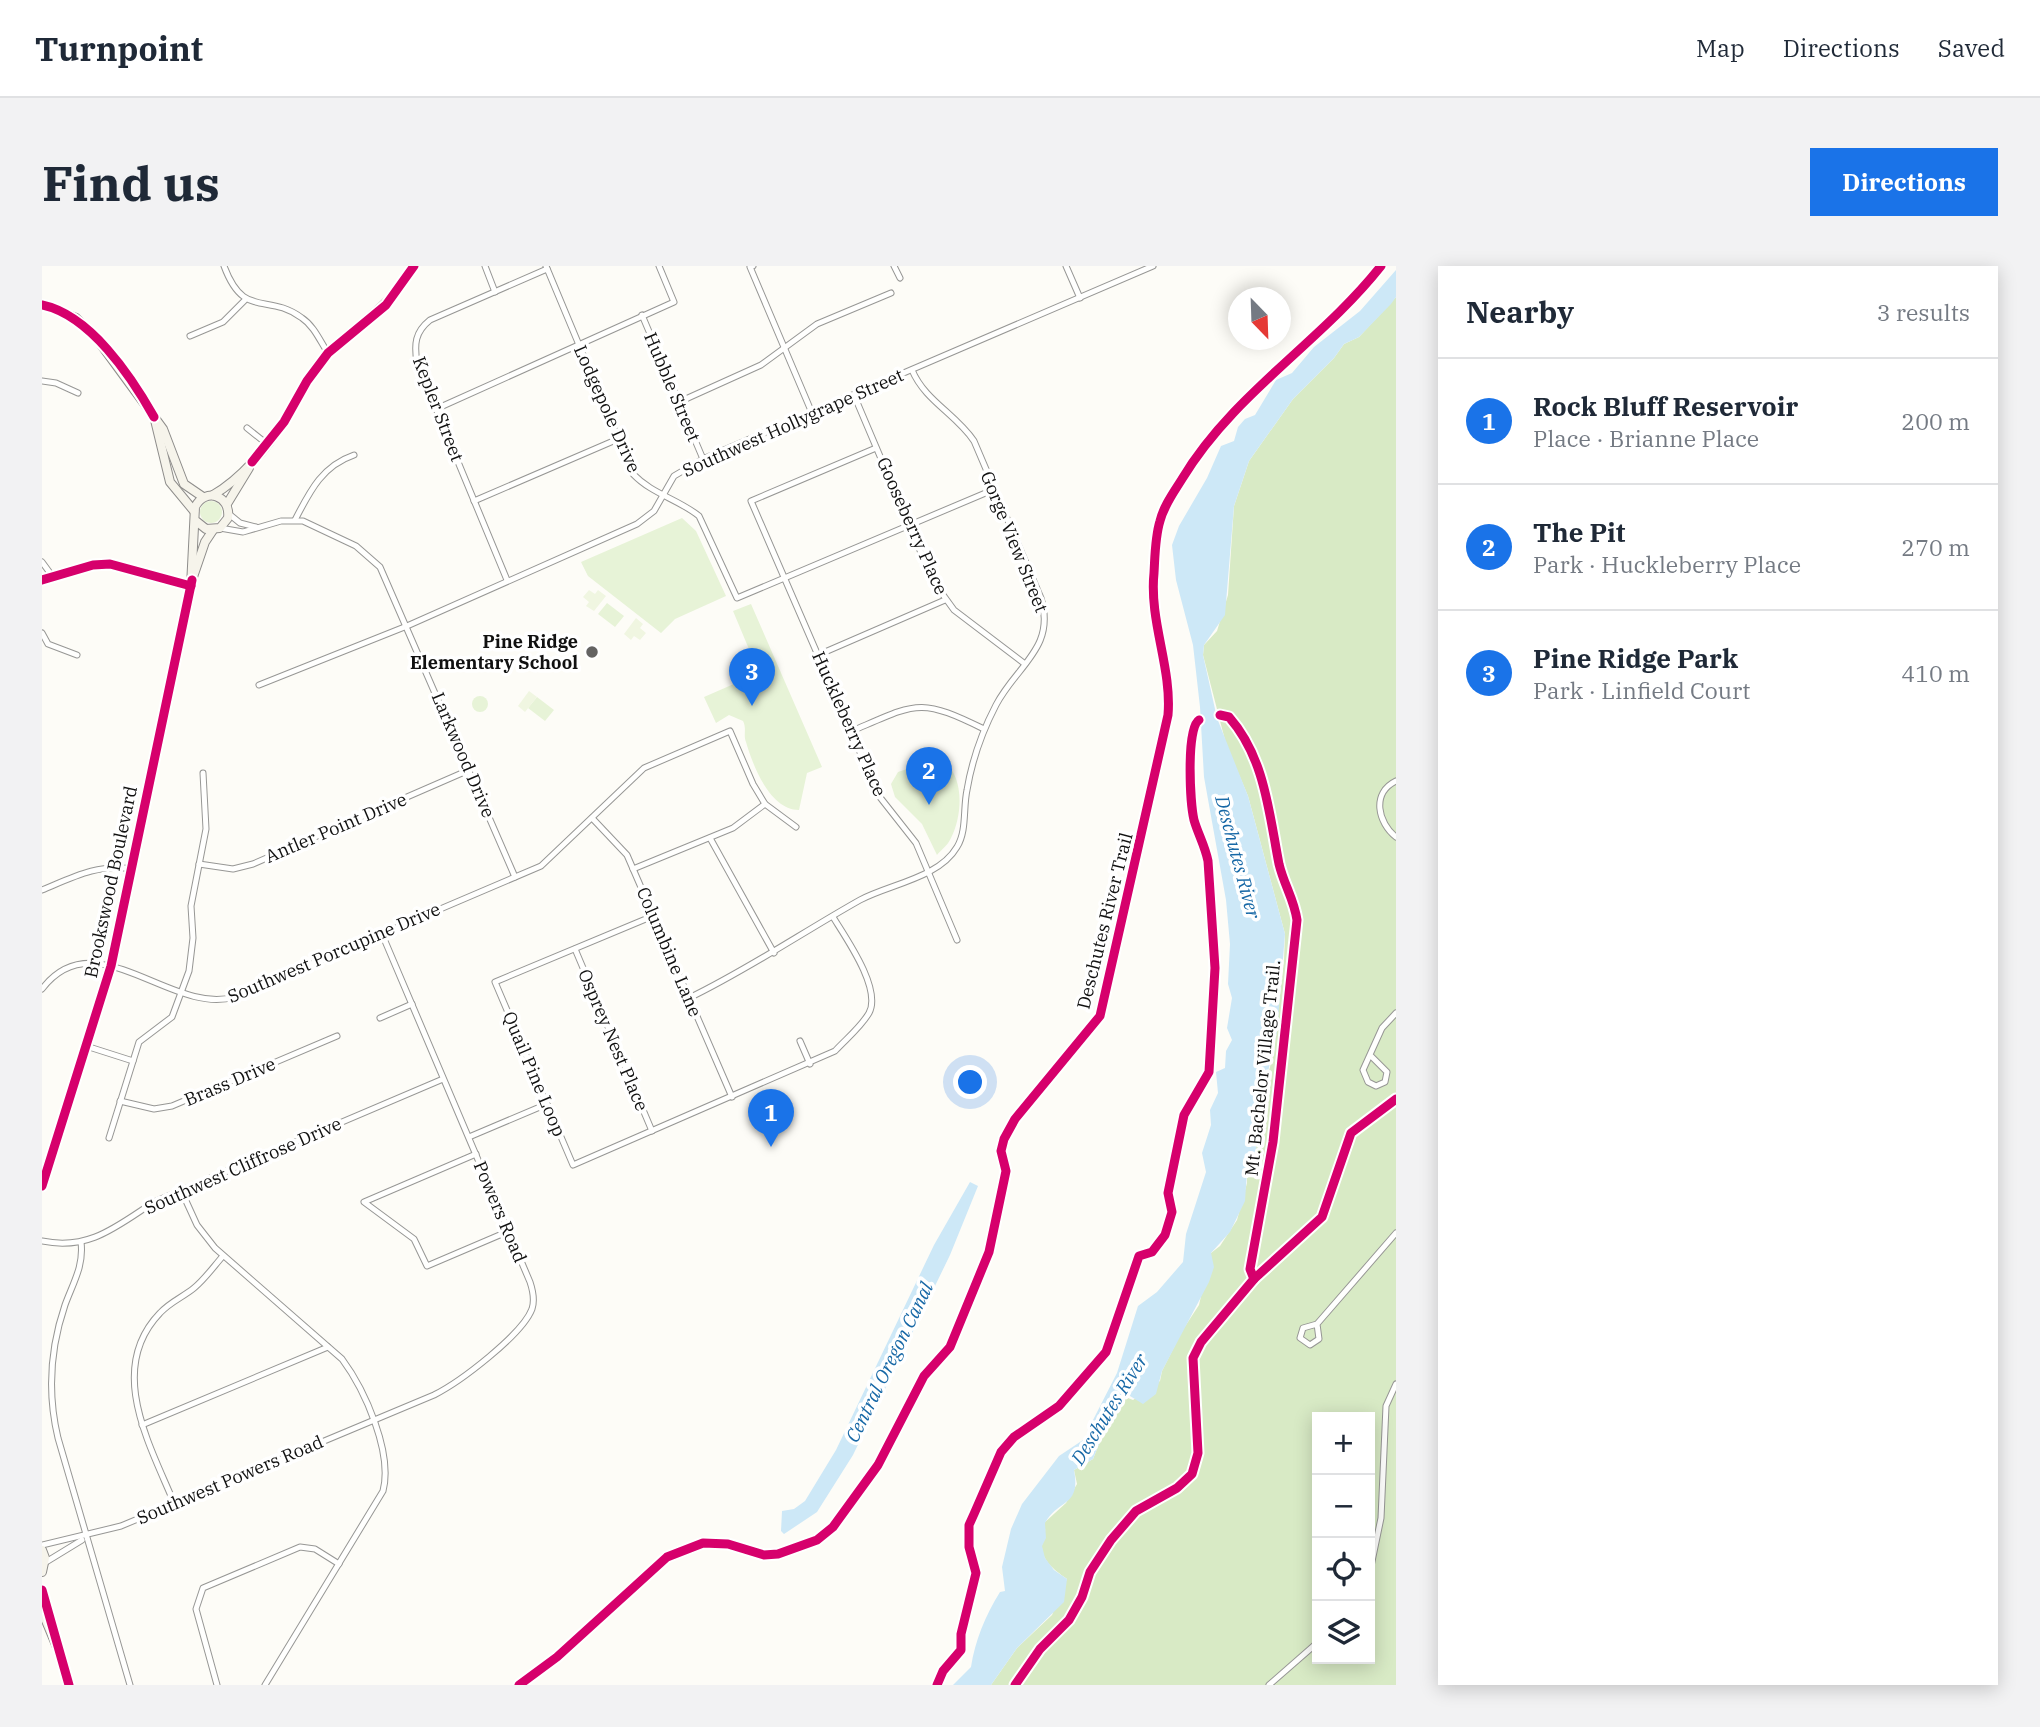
<!DOCTYPE html>
<meta charset="utf-8">
<style>
body{margin:0;font-family:"IBM Plex Serif",serif;background:#f2f2f3;color:#1f2937}
.controls{position:absolute;right:21px;bottom:21px;display:grid;overflow:hidden;border-radius:0px;box-shadow:0 4px 18px #0003}
.controls button{width:63px;height:63px;display:grid;place-items:center;padding:0;border:0;border-bottom:2px solid #e0e1e3;background:#fff;color:#1f2937;font:35px sans-serif}
.compass{position:absolute;left:1186px;top:21px;width:63px;height:63px;border-radius:50%;background:#fff;box-shadow:0 4px 18px #0003;rotate:157deg}
.you{position:absolute;left:929px;top:817px;width:24px;height:24px;margin:-18px;border:5px solid #fff;border-radius:50%;background:#1a73e8;box-shadow:0 0 0 10px #1a73e833}
.badge{display:grid;place-items:center;width:46px;height:46px;border-radius:50%;background:#1a73e8;color:#fff;font-size:23px;font-weight:700}
.pin{position:absolute;translate:-50% -58px;filter:drop-shadow(0 2px 4px #0008)}
.pin::after{content:'';position:absolute;top:37px;width:24px;height:21px;background:inherit;clip-path:polygon(0 0,100% 0,50% 100%)}
.list{margin:0;padding:0;list-style:none}
h2{display:flex;justify-content:space-between;align-items:center;height:91px;margin:0;padding:0 28px;font-size:30px}
h2 small{font-size:23px;font-weight:400;color:#747a83}
.list li{display:grid;grid-template-columns:46px 1fr auto;gap:21px;align-items:center;box-sizing:border-box;height:126px;padding:0 28px;border-top:2px solid #e0e1e3}
.list b{display:block;font-size:26px;white-space:nowrap}
.list p{margin:0;font-size:23px;white-space:nowrap;color:#747a83}
.list em{font-size:23px;font-style:normal;color:#747a83}
.icon{flex:none;width:38px;height:38px;fill:none;stroke:currentColor;stroke-width:2;stroke-linecap:round;stroke-linejoin:round}
.map{position:relative;flex:none;width:1354px;height:1419px;overflow:hidden;border-radius:0px}
header{display:flex;align-items:center;gap:42px;box-sizing:border-box;height:98px;padding:0 35px;background:#fff;border-bottom:2px solid #e0e1e3}
header strong{font-size:33px}
nav{display:flex;gap:38px;margin-inline-start:auto;font-size:24px}
.intro{display:flex;align-items:center;justify-content:space-between;box-sizing:border-box;height:168px;padding:0 42px}
h1{margin:0;font-size:49px}
.button{padding:18px 32px;border-radius:0px;background:#1a73e8;color:#fff;font-size:24px;font-weight:700}
main{display:flex;gap:42px;padding:0 42px}
aside{flex:1;background:#fff;border-radius:0px;box-shadow:0 4px 18px #0003}
.map>svg:first-child{display:block}
.green{fill:#e7f3d7}
.forest{fill:#d8eac5;fill-rule:evenodd}
.pitch{fill:#f0f6e1}
.water{fill:#cde8f7}
.lines{fill:none;stroke-linecap:round;stroke-linejoin:round}
.street-casing{stroke:#979795;stroke-width:7}
.secondary-casing{stroke:#8e8d8b;stroke-width:10}
.street{stroke:#fffffe;stroke-width:5}
.secondary{stroke:#f6f4eb;stroke-width:8}
.cycleway-casing{stroke:#fff;stroke-width:13}
.cycleway{stroke:#d6006c;stroke-width:9}
.poi-dot{fill:#646362;stroke:#fff;stroke-width:2.5}
.labels{text-anchor:middle;stroke-width:7;stroke-linejoin:round;paint-order:stroke}
.street-label{font-size:18px;fill:#111;stroke:#fff}
.poi-label{font-size:18px;font-weight:bold;fill:#111;stroke:#fff;text-anchor:end}
.water-label{font-size:19px;font-style:italic;fill:#1768a6;stroke:#fff}
</style>
<header>
<strong>Turnpoint</strong>
<nav><a>Map</a><a>Directions</a><a>Saved</a></nav>
</header>
<div class="intro"><h1>Find us</h1><a class="button">Directions</a></div>
<main>
<div class="map">
<svg width="1354" height="1419" viewBox="0 0 1354 1419">
<rect width="100%" height="100%" fill="#fdfcf7"/>
<g class="green">
<circle cx="169" cy="246" r="11"/>
<path d="M 640,252 L 654,265 L 684,330 L 633,353 L 619,367 L 546,310 L 539,296 Z"/>
<path d="M 565,337 L 582,350 L 573,361 L 556,348 Z"/>
<path d="M 709,338 L 780,501 L 765,507 L 757,544 C 728,544 711,500 704,476 C 701,469 705,463 701,455 L 687,449 L 674,457 L 662,431 L 717,407 L 691,345 Z"/>
<circle cx="438" cy="438" r="8"/>
<path d="M 495,431 L 512,444 L 503,455 L 486,442 Z"/>
<path d="M 898,492 C 923,508 921,548 909,572 C 906,579 899,584 895,589 L 880,558 L 853,531 L 849,518 L 856,506 Z"/>
</g>
<path class="forest" d="M 1354,31 L 1354,1419 L 949,1419 L 975,1382 L 1010,1349 L 1025,1313 C 1015,1306 999,1295 1000,1280 C 1001,1271 1005,1267 1002,1257 L 1024,1237 L 1035,1218 L 1032,1204 L 1051,1193 L 1072,1141 L 1081,1130 L 1091,1134 L 1118,1115 L 1120,1105 L 1140,1065 L 1157,1039 L 1169,987 L 1178,980 L 1195,954 L 1205,917 L 1205,906 L 1214,883 L 1218,841 L 1230,793 L 1242,694 L 1243,668 L 1206,530 L 1184,478 L 1161,389 L 1162,379 L 1175,365 L 1186,329 L 1192,240 L 1207,195 L 1251,133 L 1292,92 L 1302,78 L 1317,71 ZM 1275,1151 L 1328,1151 L 1328,1393 L 1275,1393 Z"/>
<g class="pitch">
<path d="M 547,324 L 553,328 L 556,324 L 564,330 L 552,345 L 544,340 L 547,336 L 541,331 Z"/>
<path d="M 594,352 L 601,358 L 598,362 L 604,367 L 598,374 L 592,370 L 589,374 L 582,368 Z"/>
<path d="M 487,425 L 495,431 L 483,446 L 476,440 Z"/>
</g>
<g class="water">
<path d="M 1354,4 L 1354,31 L 1349,38 L 1317,71 L 1302,78 L 1292,92 L 1251,133 L 1207,195 L 1192,240 L 1183,349 L 1162,379 L 1161,389 L 1175,452 L 1206,530 L 1243,668 L 1235,766 L 1218,841 L 1214,883 L 1205,906 L 1203,935 L 1188,966 L 1169,987 L 1172,1001 L 1167,1016 L 1120,1105 L 1114,1128 L 1101,1138 L 1088,1130 L 1081,1130 L 1072,1141 L 1051,1193 L 1032,1204 C 1039,1241 1017,1232 1003,1257 L 1004,1272 L 1000,1280 L 1003,1292 L 1012,1304 L 1025,1313 L 1022,1336 L 975,1382 L 949,1419 L 911,1419 L 929,1401 C 933,1375 943,1350 958,1326 L 963,1325 L 960,1301 L 969,1263 L 980,1238 L 1017,1190 L 1047,1170 L 1051,1154 L 1075,1107 L 1096,1040 L 1115,1026 L 1141,996 L 1144,968 L 1164,906 L 1160,887 L 1169,859 L 1168,844 L 1176,827 L 1174,806 L 1183,802 L 1184,785 L 1190,774 L 1185,762 L 1190,732 L 1186,718 L 1188,678 L 1184,634 L 1162,511 L 1158,441 L 1151,379 L 1134,314 L 1130,279 L 1137,260 L 1165,212 L 1179,180 L 1192,175 L 1196,161 L 1203,153 L 1213,149 L 1234,114 L 1250,107 L 1272,81 L 1318,45 Z"/>
<path d="M 928,916 L 936,920 L 908,989 L 811,1189 L 775,1246 L 742,1268 L 739,1265 L 740,1245 L 752,1243 L 763,1235 L 794,1184 L 892,979 Z"/>
</g>
<g class="lines">
<defs>
<g id="street">
<path d="M 182,0 C 202,54 225,26 260,52 C 272,60 278,75 286,87"/>
<path d="M 443,0 L 453,26"/>
<path d="M 504,0 L 591,208 C 610,228 636,233 657,250 L 695,332 L 953,223"/>
<path d="M 711,0 L 708,1 L 770,147"/>
<path d="M 852,0 L 858,12"/>
<path d="M 1024,0 L 1038,32"/>
<path d="M 600,49 L 661,193"/>
<path d="M 148,70 L 181,56 L 203,34"/>
<path d="M 0,115 L 14,117 L 36,127"/>
<path d="M 812,129 L 891,315 L 912,344 L 983,398"/>
<path d="M 637,136 L 719,99 L 775,58 L 849,27"/>
<path d="M 394,143 L 632,36 L 617,0"/>
<path d="M 205,162 L 225,178"/>
<path d="M 834,182 L 709,235 L 837,530 L 874,577 L 915,674"/>
<path d="M 432,235 L 576,173"/>
<path d="M 187,248 L 198,257 L 214,261"/>
<path d="M 253,254 C 268,225 280,200 312,189"/>
<path d="M 178,262 L 201,266 L 239,255 L 261,255 L 314,280 L 338,301 L 473,611"/>
<path d="M 0,296 L 11,311"/>
<path d="M 465,314 L 375,97 C 372,78 373,66 388,54 L 505,3"/>
<path d="M 0,367 L 6,378 L 35,389"/>
<path d="M 776,389 L 903,334"/>
<path d="M 217,419 L 365,360 L 595,258 L 612,245 L 632,210 L 661,193 L 1111,0"/>
<path d="M 810,465 C 875,437 877,431 942,463"/>
<path d="M 1354,515 C 1329,527 1336,557 1354,571"/>
<path d="M 550,552 L 585,589 L 690,831"/>
<path d="M 668,572 L 732,687"/>
<path d="M 157,598 L 191,603 L 211,598 L 427,504"/>
<path d="M 591,603 L 691,562 L 723,538"/>
<path d="M 0,624 C 29,612 57,597 89,603"/>
<path d="M 611,650 L 453,716 L 531,899 L 793,785 C 804,773 819,761 827,747 C 840,723 804,672 791,651"/>
<path d="M 533,683 L 610,865"/>
<path d="M 0,723 C 53,653 130,750 192,731 L 499,600 L 602,502 L 688,465 L 711,518 L 723,538 L 754,561"/>
<path d="M 647,732 C 707,703 761,666 818,634 C 848,618 897,612 915,581 C 925,565 921,542 925,524 C 930,494 940,466 954,439 C 975,399 1014,382 999,332 L 932,175 C 914,148 883,135 870,104"/>
<path d="M 338,752 L 370,738"/>
<path d="M 758,775 L 768,798"/>
<path d="M 44,780 L 91,795"/>
<path d="M 1329,790 L 1345,806 L 1343,816 L 1334,820 L 1326,816 L 1321,804 L 1340,762 L 1354,747"/>
<path d="M 78,835 L 112,843 L 130,840 L 295,770"/>
<path d="M 427,871 L 505,838"/>
<path d="M 67,872 L 97,776 L 130,751 L 147,705 L 151,672 L 149,640 L 164,563 L 161,507"/>
<path d="M 434,888 L 322,936 L 372,973 L 385,1000 L 467,965"/>
<path d="M 139,924 L 155,959 L 173,982 L 300,1093 C 323,1124 351,1187 341,1225 L 223,1419"/>
<path d="M 0,975 C 47,985 75,960 112,936 L 401,813"/>
<path d="M 39,976 C 42,1000 31,1017 23,1039 C 8,1083 5,1126 16,1172 L 88,1419"/>
<path d="M 1275,1058 L 1277,1073 L 1268,1079 L 1258,1072 L 1261,1062 L 1275,1058 L 1354,967"/>
<path d="M 100,1159 L 286,1081"/>
<path d="M 132,1237 C 108,1179 64,1103 118,1047 C 128,1036 141,1031 152,1022 C 163,1013 172,1000 181,990"/>
<path d="M 0,1279 L 79,1260 L 392,1129 C 418,1116 480,1069 490,1043 C 493,1034 491,1025 488,1016 L 340,668"/>
<path d="M 4,1296 L 40,1274"/>
<path d="M 1328,1305 L 1339,1252 L 1344,1140 L 1354,1118"/>
<path d="M 175,1419 L 154,1343 L 161,1322 L 258,1281 L 273,1283 L 297,1298"/>
<path d="M 1227,1419 L 1275,1377"/>
</g>
<g id="secondary">
<path d="M 0,39 L 34,52 L 55,73 L 121,163 L 142,218 L 161,231"/>
<path d="M 113,154 L 128,216 L 152,245"/>
<path d="M 171,229 C 199,213 225,182 242,155 C 256,133 266,107 286,87 C 319,55 347,43 372,0"/>
<path d="M 185,238 L 207,202"/>
<path d="M 151,311 L 163,276 L 171,264"/>
<path d="M 0,314 L 51,299 L 68,298 L 149,320"/>
<path d="M 0,920 L 69,700 L 149,320 L 153,241 C 163,221 189,229 186,252 L 178,262 L 164,263 L 154,255"/>
<path d="M 0,1284 L 3,1292 L 0,1306"/>
<path d="M 0,1324 L 27,1419"/>
<path d="M 0,1345 L 15,1381"/>
</g>
</defs>
<use href="#street" class="street-casing"/>
<use href="#secondary" class="secondary-casing"/>
<use href="#street" class="street"/>
<use href="#secondary" class="secondary"/>
<defs>
<g id="cycleway">
<path d="M 0,39 C 48,49 89,110 112,151"/>
<path d="M 210,196 L 242,156 L 265,115 L 286,87 L 344,39 L 372,0"/>
<path d="M 0,314 L 51,299 L 68,298 L 149,320"/>
<path d="M 0,920 L 69,700 L 150,314"/>
<path d="M 1212,1013 L 1280,951 L 1309,867 L 1354,833"/>
<path d="M 0,1324 L 27,1419"/>
<path d="M 477,1419 L 515,1391 L 625,1291 L 661,1277 L 686,1278 L 722,1289 L 736,1288 L 775,1274 L 791,1261 L 836,1199 L 882,1110 L 908,1081 L 947,986 L 964,905 L 959,885 L 962,873 L 973,853 L 1058,750 L 1126,449 C 1130,402 1107,355 1112,307 C 1113,290 1113,271 1118,255 C 1122,239 1132,226 1140,213 C 1191,128 1279,76 1339,0"/>
<path d="M 895,1419 L 901,1405 L 919,1384 L 919,1368 L 934,1307 L 927,1281 L 927,1259 L 932,1248 L 959,1186 L 972,1171 L 1017,1140 L 1064,1086 L 1097,990 L 1110,986 L 1123,969 L 1130,946 L 1126,927 L 1142,849 L 1167,806 L 1173,702 L 1166,595 C 1163,580 1156,568 1152,554 C 1148,537 1144,462 1157,454"/>
<path d="M 973,1419 L 998,1383 L 1027,1354 L 1040,1331 L 1048,1306 L 1069,1274 L 1094,1245 L 1135,1222 L 1150,1208 L 1156,1187 L 1151,1092 L 1159,1076 L 1212,1013 L 1208,1003 L 1231,876 L 1255,654 C 1252,633 1242,619 1237,598 C 1227,547 1223,492 1187,451 L 1178,449"/>
</g>
</defs>
<use href="#cycleway" class="cycleway-casing"/>
<use href="#cycleway" class="cycleway"/>
</g>
<circle class="poi-dot" cx="550" cy="386" r="7"/>
<g class="labels">
<g class="street-label">
<text transform="translate(630 121) rotate(67)" y="6">Hubble Street</text>
<text transform="translate(396 143) rotate(69)" y="6">Kepler Street</text>
<text transform="translate(565 143) rotate(66)" y="6">Lodgepole Drive</text>
<text transform="translate(751 157) rotate(-24)" y="6">Southwest Hollygrape Street</text>
<text transform="translate(870 260) rotate(66)" y="6">Gooseberry Place</text>
<text transform="translate(972 276) rotate(68)" y="6">Gorge View Street</text>
<text transform="translate(807 458) rotate(66)" y="6">Huckleberry Place</text>
<text transform="translate(421 489) rotate(67)" y="6">Larkwood Drive</text>
<text transform="translate(294 562) rotate(-23)" y="6">Antler Point Drive</text>
<text transform="translate(69 616) rotate(-78)" y="6">Brookswood Boulevard</text>
<text transform="translate(1063 655) rotate(-76)" y="6">Deschutes River Trail</text>
<text transform="translate(627 686) rotate(67)" y="6">Columbine Lane</text>
<text transform="translate(292 687) rotate(-23)" y="6">Southwest Porcupine Drive</text>
<text transform="translate(571 774) rotate(67)" y="6">Osprey Nest Place</text>
<text transform="translate(1221 802) rotate(-84)" y="6">Mt. Bachelor Village Trail.</text>
<text transform="translate(492 808) rotate(67)" y="6">Quail Pine Loop</text>
<text transform="translate(188 816) rotate(-23)" y="6">Brass Drive</text>
<text transform="translate(201 900) rotate(-24)" y="6">Southwest Cliffrose Drive</text>
<text transform="translate(458 946) rotate(67)" y="6">Powers Road</text>
<text transform="translate(188 1214) rotate(-23)" y="6">Southwest Powers Road</text>
</g>
<g class="poi-label">
<text x="536" y="382">Pine Ridge<tspan x="536" dy="21">Elementary School</tspan></text>
</g>
<g class="water-label">
<text transform="translate(1196 591) rotate(75)" y="7">Deschutes River</text>
<text transform="translate(847 1096) rotate(-64)" y="7">Central Oregon Canal</text>
<text transform="translate(1067 1143) rotate(-58)" y="7">Deschutes River</text>
</g>
</g>
</svg>
<div class="controls">
<button>+</button>
<button>−</button>
<button><svg class="icon" aria-label="locate" viewBox="0 0 24 24"><circle cx="12" cy="12" r="6"/><path d="M12 2v4M12 18v4M2 12h4M18 12h4"/></svg></button>
<button><svg class="icon" aria-label="layers" viewBox="0 0 24 24"><path d="M12 4l9 5-9 5-9-5zM3 14l9 5 9-5"/></svg></button>
</div>
<svg class="compass" viewBox="-18 -18 36 36"><path d="M0-13l5 13h-10z" fill="#e53935"/><path d="M0 13l5-13h-10z" fill="#747a83"/></svg>
<div class="you"></div>
<div class="pin badge" style="left:729px;top:881px">1</div>
<div class="pin badge" style="left:887px;top:539px">2</div>
<div class="pin badge" style="left:710px;top:440px">3</div>
</div>
<aside>
<h2>Nearby<small>3 results</small></h2>
<ul class="list">
<li><span class="badge">1</span><div><b>Rock Bluff Reservoir</b><p>Place · Brianne Place</p></div><em>200 m</em></li>
<li><span class="badge">2</span><div><b>The Pit</b><p>Park · Huckleberry Place</p></div><em>270 m</em></li>
<li><span class="badge">3</span><div><b>Pine Ridge Park</b><p>Park · Linfield Court</p></div><em>410 m</em></li>
</ul>
</aside>
</main>
